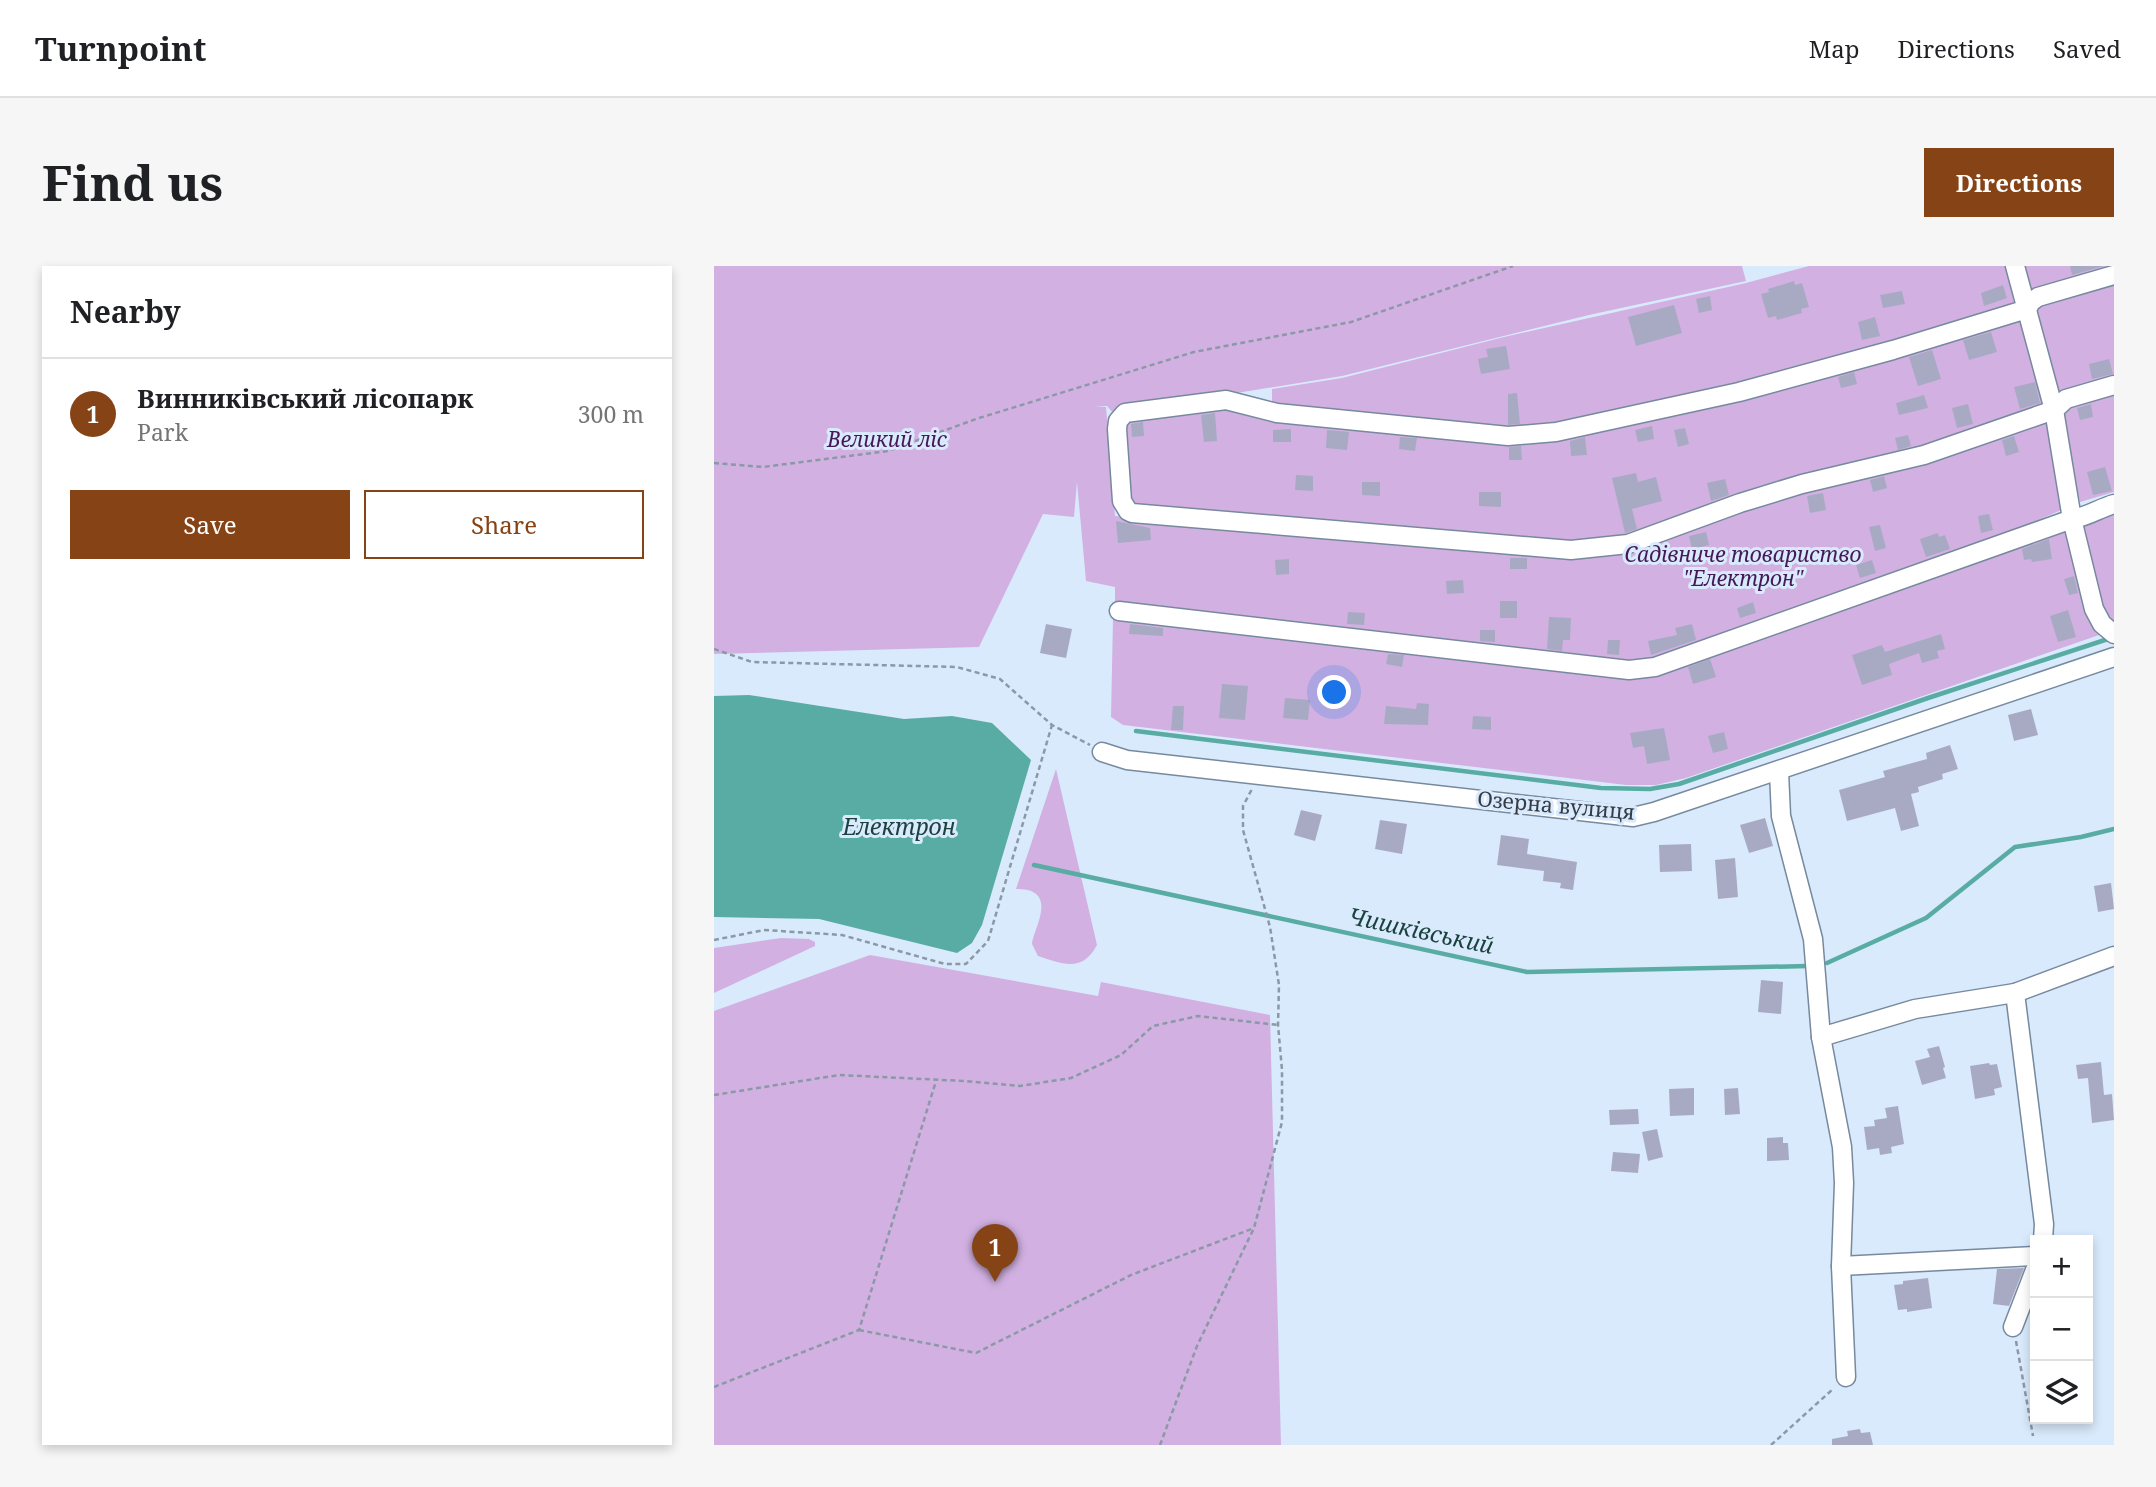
<!DOCTYPE html>
<meta charset="utf-8">
<style>
body{margin:0;font-family:"Noto Serif",serif;background:#f6f6f6;color:#202124}
.controls{position:absolute;right:21px;bottom:21px;display:grid;overflow:hidden;border-radius:0px;box-shadow:0 4px 10px #0003}
.controls button{width:63px;height:63px;display:grid;place-items:center;padding:0;border:0;border-bottom:2px solid #e0e0e0;background:#fff;color:#202124;font:35px sans-serif}
.you{position:absolute;left:621px;top:427px;width:24px;height:24px;margin:-18px;border:5px solid #fff;border-radius:50%;background:#1a73e8;box-shadow:0 0 0 10px #1a73e833}
.badge{display:grid;place-items:center;width:46px;height:46px;border-radius:50%;background:#864315;color:#fff;font-size:23px;font-weight:700}
.pin{position:absolute;translate:-50% -58px;filter:drop-shadow(0 2px 4px #0008)}
.pin::after{content:'';position:absolute;top:37px;width:24px;height:21px;background:inherit;clip-path:polygon(0 0,100% 0,50% 100%)}
.list{margin:0;padding:0;list-style:none}
h2{display:flex;justify-content:space-between;align-items:center;height:91px;margin:0;padding:0 28px;font-size:30px}
h2 small{font-size:23px;font-weight:400;color:#757577}
.list li{display:grid;grid-template-columns:46px 1fr auto;gap:21px;align-items:center;box-sizing:border-box;height:112px;padding:0 28px;border-top:2px solid #e0e0e0}
.list b{display:block;font-size:26px;white-space:nowrap}
.list p{margin:0;font-size:23px;white-space:nowrap;color:#757577}
.list em{font-size:23px;font-style:normal;color:#757577}
.actions{display:flex;gap:14px;padding:21px 28px}
.actions a{flex:1;padding:16px 0;border:2px solid #864315;border-radius:0px;text-align:center;font-size:24px;color:#864315}
.actions .main{background:#864315;color:#fff}
.icon{flex:none;width:38px;height:38px;fill:none;stroke:currentColor;stroke-width:2;stroke-linecap:round;stroke-linejoin:round}
.map{position:relative;flex:none;width:1400px;height:1179px;overflow:hidden;border-radius:0px}
header{display:flex;align-items:center;gap:42px;box-sizing:border-box;height:98px;padding:0 35px;background:#fff;border-bottom:2px solid #e0e0e0}
header strong{font-size:33px}
nav{display:flex;gap:38px;margin-inline-start:auto;font-size:24px}
.intro{display:flex;align-items:center;justify-content:space-between;box-sizing:border-box;height:168px;padding:0 42px}
h1{margin:0;font-size:49px}
.button{padding:18px 32px;border-radius:0px;background:#864315;color:#fff;font-size:24px;font-weight:700}
main{display:flex;gap:42px;padding:0 42px}
aside{flex:1;background:#fff;border-radius:0px;box-shadow:0 4px 10px #0003}
.map>svg:first-child{display:block}
.green{fill:#d2b1e2}
.water{fill:#59aca3}
.lines{fill:none;stroke-linecap:round;stroke-linejoin:round}
.stream{stroke:#59aca3;stroke-width:4.5}
.building{fill:#a8aac4}
.minor-casing{stroke:#76899e;stroke-width:21}
.path{stroke:#8b98a6;stroke-width:2.5;stroke-dasharray:5 3.5;stroke-linecap:butt}
.minor{stroke:#fff;stroke-width:18}
.labels{text-anchor:middle;stroke-width:6;stroke-linejoin:round;paint-order:stroke}
.park-label{font-size:21px;font-style:italic;fill:#451958;stroke:#d9eafc}
.street-label{font-size:21px;fill:#343c45;stroke:#d9eafc}
.water-label{font-size:23px;font-style:italic;fill:#1b423e;stroke:#d9eafc}
</style>
<header>
<strong>Turnpoint</strong>
<nav><a>Map</a><a>Directions</a><a>Saved</a></nav>
</header>
<div class="intro"><h1>Find us</h1><a class="button">Directions</a></div>
<main>
<aside>
<h2>Nearby<small></small></h2>
<ul class="list">
<li><span class="badge">1</span><div><b>Винниківський лісопарк</b><p>Park</p></div><em>300 m</em></li>
</ul>
<div class="actions"><a class="main">Save</a><a>Share</a></div>
</aside>
<div class="map">
<svg width="1400" height="1179" viewBox="0 0 1400 1179">
<rect width="100%" height="100%" fill="#d9eafc"/>
<g class="green">
<path d="M 0,0 L 1028,0 L 1032,15 L 875,49 L 628,110 L 399,147 L 393,140 L 381,140 L 392,141 L 401,250 L 859,288 L 1326,153 L 1333,156 L 1352,242 L 1299,265 L 930,397 L 401,341 L 401,321 L 372,315 L 363,216 L 360,251 L 329,248 L 265,381 L 0,388 Z"/>
<path d="M 1095,0 L 1295,0 L 1300,37 L 1179,79 L 844,161 L 792,165 L 558,140 L 558,123 L 628,112 L 790,71 L 1032,17 Z"/>
<path d="M 1307,0 L 1400,0 L 1400,2 L 1314,26 Z"/>
<path d="M 1400,14 L 1400,114 L 1342,130 L 1319,47 L 1322,39 Z"/>
<path d="M 1307,49 L 1333,141 L 1271,165 L 912,274 L 856,280 L 418,240 L 412,233 L 406,158 L 414,153 L 501,145 L 517,145 L 549,154 L 845,170 Z"/>
<path d="M 1400,125 L 1400,226 L 1366,236 L 1346,147 L 1354,138 Z"/>
<path d="M 1400,244 L 1400,356 L 1386,341 L 1367,263 L 1373,253 Z"/>
<path d="M 1350,261 L 1356,266 L 1388,368 L 972,512 L 942,519 L 912,519 L 409,459 L 397,451 L 399,352 L 418,350 L 916,409 Z"/>
<path d="M 342,503 L 383,679 C 368,707 349,698 324,690 L 318,678 C 319,665 338,636 319,626 C 314,623 306,623 302,623 Z"/>
<path d="M 67,672 L 95,673 L 101,676 L 101,680 L 0,727 L 0,682 Z"/>
<path d="M 156,689 L 384,730 L 387,716 L 556,749 L 567,1179 L 0,1179 L 0,745 Z"/>
</g>
<path class="water" d="M 35,429 L 190,453 L 238,450 L 278,457 L 317,494 L 268,659 L 258,677 L 243,687 L 105,653 L 0,651 L 0,430 Z"/>
<g class="lines">
<g class="stream">
<path d="M 422,465 L 887,522 L 936,523 L 965,518 L 1214,432 L 1394,373"/>
<path d="M 320,599 L 813,706 L 1094,700"/>
<path d="M 1113,697 L 1212,652 L 1301,581 L 1367,571 L 1400,563"/>
</g>
</g>
<g class="building">
<path d="M 1356,0 L 1390,0 L 1358,9 Z"/>
<path d="M 1080,15 L 1081,19 L 1088,17 L 1095,41 L 1087,43 L 1088,47 L 1063,54 L 1062,50 L 1054,52 L 1047,28 L 1055,26 L 1054,23 Z"/>
<path d="M 1289,19 L 1293,32 L 1270,40 L 1267,27 Z"/>
<path d="M 1188,25 L 1191,38 L 1169,42 L 1166,29 Z"/>
<path d="M 996,30 L 998,44 L 985,47 L 982,33 Z"/>
<path d="M 960,39 L 968,67 L 922,80 L 914,51 Z"/>
<path d="M 1161,51 L 1166,70 L 1148,74 L 1144,56 Z"/>
<path d="M 1277,66 L 1283,86 L 1255,94 L 1249,74 Z"/>
<path d="M 792,80 L 796,103 L 767,108 L 764,93 L 774,91 L 772,83 Z"/>
<path d="M 1218,84 L 1227,113 L 1204,120 L 1195,91 Z"/>
<path d="M 1395,93 L 1399,108 L 1378,113 L 1375,98 Z"/>
<path d="M 1140,106 L 1143,118 L 1127,122 L 1124,111 Z"/>
<path d="M 1321,116 L 1326,137 L 1306,143 L 1300,121 Z"/>
<path d="M 803,127 L 806,158 L 794,159 L 794,128 Z"/>
<path d="M 1210,129 L 1214,142 L 1185,149 L 1182,137 Z"/>
<path d="M 1254,138 L 1259,158 L 1243,162 L 1238,142 Z"/>
<path d="M 1377,138 L 1379,151 L 1366,154 L 1363,142 Z"/>
<path d="M 501,147 L 503,175 L 490,176 L 487,149 Z"/>
<path d="M 429,156 L 430,170 L 418,171 L 417,158 Z"/>
<path d="M 938,160 L 940,173 L 924,176 L 921,164 Z"/>
<path d="M 971,162 L 975,178 L 964,181 L 960,164 Z"/>
<path d="M 577,163 L 577,176 L 559,176 L 559,164 Z"/>
<path d="M 613,164 L 635,166 L 633,184 L 612,182 Z"/>
<path d="M 1194,169 L 1197,180 L 1184,184 L 1181,172 Z"/>
<path d="M 1300,170 L 1305,186 L 1292,190 L 1288,174 Z"/>
<path d="M 686,171 L 703,172 L 701,185 L 685,183 Z"/>
<path d="M 871,171 L 873,189 L 857,190 L 856,175 Z"/>
<path d="M 807,180 L 808,194 L 795,194 L 795,181 Z"/>
<path d="M 1391,201 L 1398,225 L 1379,229 L 1373,206 Z"/>
<path d="M 922,207 L 924,216 L 942,211 L 948,235 L 918,243 L 923,263 L 911,267 L 898,212 Z"/>
<path d="M 582,209 L 599,210 L 599,225 L 581,224 Z"/>
<path d="M 1170,210 L 1173,222 L 1159,226 L 1156,214 Z"/>
<path d="M 1011,213 L 1015,229 L 997,235 L 993,217 Z"/>
<path d="M 648,216 L 666,216 L 666,230 L 648,229 Z"/>
<path d="M 765,226 L 787,226 L 787,241 L 765,240 Z"/>
<path d="M 1109,227 L 1112,244 L 1096,247 L 1093,230 Z"/>
<path d="M 1275,248 L 1279,264 L 1267,267 L 1264,250 Z"/>
<path d="M 402,255 L 436,262 L 437,274 L 404,277 Z"/>
<path d="M 1166,259 L 1172,282 L 1161,285 L 1155,261 Z"/>
<path d="M 992,266 L 995,279 L 978,283 L 975,270 Z"/>
<path d="M 1224,267 L 1225,271 L 1231,269 L 1236,283 L 1212,291 L 1206,273 Z"/>
<path d="M 1335,273 L 1338,293 L 1318,296 L 1317,293 L 1310,294 L 1308,283 Z"/>
<rect x="796" y="292" width="17" height="11"/>
<path d="M 575,293 L 575,308 L 562,309 L 561,294 Z"/>
<path d="M 1158,294 L 1162,307 L 1146,312 L 1142,299 Z"/>
<path d="M 1360,310 L 1364,327 L 1355,329 L 1350,313 Z"/>
<path d="M 749,314 L 750,327 L 733,328 L 732,315 Z"/>
<rect x="786" y="335" width="17" height="17"/>
<path d="M 1039,336 L 1042,347 L 1026,352 L 1023,342 Z"/>
<path d="M 1354,344 L 1362,371 L 1344,376 L 1336,350 Z"/>
<path d="M 634,346 L 651,347 L 650,359 L 633,358 Z"/>
<path d="M 835,351 L 857,352 L 856,374 L 849,374 L 848,385 L 833,383 Z"/>
<path d="M 332,358 L 358,363 L 352,392 L 326,387 Z"/>
<path d="M 416,358 L 449,362 L 449,370 L 415,368 Z"/>
<path d="M 978,358 L 982,374 L 937,389 L 934,375 L 963,369 L 961,362 Z"/>
<path d="M 766,364 L 781,364 L 781,376 L 766,375 Z"/>
<path d="M 1227,368 L 1231,383 L 1223,385 L 1225,392 L 1208,397 L 1205,387 L 1175,398 L 1178,409 L 1148,419 L 1138,389 L 1168,379 L 1171,386 Z"/>
<path d="M 894,374 L 906,374 L 905,389 L 893,388 Z"/>
<path d="M 674,388 L 690,389 L 688,401 L 672,398 Z"/>
<path d="M 996,393 L 1002,411 L 979,418 L 974,401 Z"/>
<path d="M 508,418 L 534,420 L 531,454 L 505,452 Z"/>
<path d="M 571,432 L 596,434 L 594,454 L 569,452 Z"/>
<path d="M 703,437 L 715,438 L 714,459 L 670,458 L 672,440 L 702,443 Z"/>
<path d="M 459,440 L 470,440 L 469,464 L 457,464 Z"/>
<path d="M 1317,443 L 1324,469 L 1300,475 L 1294,449 Z"/>
<path d="M 759,450 L 777,451 L 777,464 L 758,463 Z"/>
<path d="M 950,462 L 956,494 L 933,498 L 930,480 L 919,482 L 916,467 Z"/>
<path d="M 1010,466 L 1014,483 L 999,487 L 994,470 Z"/>
<path d="M 1236,479 L 1244,503 L 1228,508 L 1229,513 L 1204,521 L 1205,526 L 1197,528 L 1205,560 L 1187,565 L 1181,542 L 1133,555 L 1125,524 L 1171,511 L 1169,505 L 1213,493 L 1212,487 Z"/>
<path d="M 587,544 L 608,549 L 601,575 L 580,569 Z"/>
<path d="M 1051,552 L 1059,580 L 1035,587 L 1026,559 Z"/>
<path d="M 666,554 L 693,558 L 688,588 L 661,583 Z"/>
<path d="M 787,569 L 815,573 L 813,588 L 863,596 L 859,624 L 846,622 L 847,617 L 829,615 L 830,605 L 783,599 Z"/>
<path d="M 977,578 L 978,605 L 946,606 L 945,579 Z"/>
<path d="M 1021,592 L 1024,631 L 1004,633 L 1001,594 Z"/>
<path d="M 1397,617 L 1400,643 L 1384,646 L 1380,620 Z"/>
<path d="M 1047,714 L 1069,716 L 1067,748 L 1044,746 Z"/>
<path d="M 1225,780 L 1231,801 L 1229,802 L 1232,812 L 1208,819 L 1201,795 L 1216,791 L 1213,783 Z"/>
<path d="M 1387,796 L 1390,829 L 1398,828 L 1400,854 L 1378,857 L 1374,812 L 1364,813 L 1362,799 Z"/>
<path d="M 1275,797 L 1276,799 L 1283,798 L 1288,821 L 1280,823 L 1281,829 L 1261,833 L 1256,800 Z"/>
<path d="M 980,822 L 980,849 L 956,850 L 955,823 Z"/>
<path d="M 1024,822 L 1026,848 L 1011,849 L 1010,823 Z"/>
<path d="M 1184,840 L 1190,878 L 1177,881 L 1178,887 L 1166,889 L 1165,882 L 1153,884 L 1150,861 L 1161,860 L 1160,854 L 1173,852 L 1171,842 Z"/>
<path d="M 924,843 L 925,858 L 896,859 L 895,844 Z"/>
<path d="M 943,863 L 949,891 L 934,895 L 928,866 Z"/>
<path d="M 1069,871 L 1069,877 L 1074,877 L 1075,894 L 1053,895 L 1053,872 Z"/>
<path d="M 899,886 L 926,888 L 924,907 L 897,905 Z"/>
<path d="M 1310,1002 L 1295,1040 L 1279,1038 L 1283,1003 Z"/>
<path d="M 1214,1012 L 1218,1042 L 1193,1046 L 1193,1043 L 1184,1044 L 1180,1019 L 1189,1018 L 1189,1015 Z"/>
<path d="M 1146,1163 L 1147,1167 L 1156,1166 L 1159,1179 L 1118,1179 L 1118,1173 L 1134,1170 L 1133,1165 Z"/>
</g>
<g class="lines">
<defs>
<g id="minor">
<path d="M 1301,0 L 1340,144 L 1358,253 L 1380,343 L 1388,358 L 1400,368"/>
<path d="M 1400,9 L 1324,31 L 1317,36 L 1313,43 L 1179,84 L 1025,126 L 842,166 L 794,170 L 563,147 L 512,134 L 411,147 L 404,155 L 403,163 L 408,235 L 414,245 L 418,247 L 857,284 L 914,278 L 1026,237 L 1088,218 L 1210,189 L 1340,144 L 1352,133 L 1400,119"/>
<path d="M 405,345 L 915,404 L 941,401 L 1358,253 C 1373,251 1386,242 1400,238"/>
<path d="M 388,486 L 413,494 L 919,551 L 940,546 L 1400,391"/>
<path d="M 1065,506 L 1067,550 L 1099,673 L 1107,771 L 1128,881 L 1130,917 L 1127,1000 L 1132,1111"/>
<path d="M 1301,727 L 1330,958 L 1329,974"/>
<path d="M 1107,771 L 1201,743 L 1301,727 L 1400,690"/>
<path d="M 1127,1000 L 1321,990"/>
<path d="M 1299,1061 L 1321,1004"/>
</g>
</defs>
<use href="#minor" class="minor-casing"/>
<g class="path">
<path d="M 0,197 L 49,201 L 174,185 L 262,153 L 480,86 L 637,56 L 799,0"/>
<path d="M 0,383 L 38,396 L 243,401 L 286,413 L 338,459 L 376,479"/>
<path d="M 0,674 L 50,664 L 128,669 L 231,698 L 252,698 L 274,675 L 338,459"/>
<path d="M 0,829 L 125,809 L 251,815 L 306,820 L 357,812 L 407,789 L 439,760 L 484,750 L 564,759"/>
<path d="M 145,1064 L 262,1087 L 417,1009 L 540,962"/>
<path d="M 1302,1075 L 1319,1170"/>
<path d="M 0,1121 L 145,1064 L 222,815"/>
<path d="M 446,1179 L 483,1080 L 540,962 L 568,856 L 568,804 L 564,759 L 565,719 L 556,661 L 529,564 L 529,540 L 538,523"/>
<path d="M 1057,1179 L 1119,1123"/>
</g>
<use href="#minor" class="minor"/>
</g>
<g class="labels">
<g class="park-label">
<text x="173" y="181">Великий ліс</text>
<text x="1029" y="296">Садівниче товариство<tspan x="1029" dy="24">"Електрон"</tspan></text>
</g>
<g class="street-label">
<text transform="translate(842 540) rotate(5)" y="7">Озерна вулиця</text>
</g>
<g class="water-label">
<text x="185" y="569">Електрон</text>
<text transform="translate(707 665) rotate(12)" y="8">Чишківський</text>
</g>
</g>
</svg>
<div class="controls">
<button>+</button>
<button>−</button>
<button><svg class="icon" aria-label="layers" viewBox="0 0 24 24"><path d="M12 4l9 5-9 5-9-5zM3 14l9 5 9-5"/></svg></button>
</div>
<div class="you"></div>
<div class="pin badge" style="left:281px;top:1016px">1</div>
</div>
</main>
